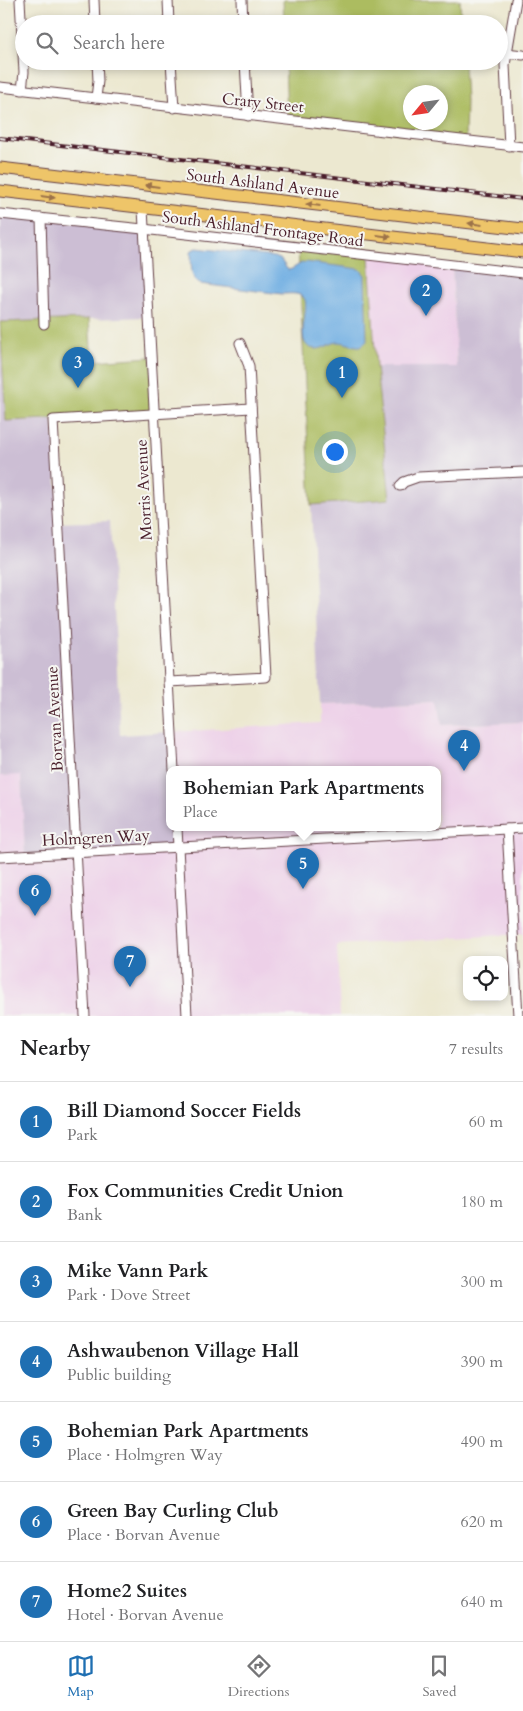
<!DOCTYPE html>
<meta charset="utf-8">
<style>
body{margin:0;font-family:Cardo,serif;background:#f6f6f6;color:#202124}
.controls{position:absolute;right:15px;bottom:15px;display:grid;overflow:hidden;border-radius:10px;box-shadow:0 2px 8px #0003}
.controls button{width:45px;height:45px;display:grid;place-items:center;padding:0;border:0;border-bottom:1px solid #e0e0e0;background:#fff;color:#202124;font:25px sans-serif}
.compass{position:absolute;left:403px;top:85px;width:45px;height:45px;border-radius:50%;background:#fff;box-shadow:0 2px 8px #0003;rotate:241deg}
.you{position:absolute;left:334px;top:451px;width:18px;height:18px;margin:-12px;border:4px solid #fff;border-radius:50%;background:#1a73e8;box-shadow:0 0 0 8px #1a73e833}
.badge{display:grid;place-items:center;width:32px;height:32px;border-radius:50%;background:#1f6fb2;color:#fff;font-size:16px;font-weight:700}
.pin{position:absolute;translate:-50% -41px;filter:drop-shadow(0 1px 2px #0008)}
.pin::after{content:'';position:absolute;top:26px;width:18px;height:15px;background:inherit;clip-path:polygon(0 0,100% 0,50% 100%)}
.popup{position:absolute;left:166px;top:766px;width:275px;height:65px;box-sizing:border-box;display:grid;place-content:center;border-radius:10px;background:#fff;filter:drop-shadow(0 1px 4px #0005);font-size:16px;white-space:nowrap;color:#757577}
.popup b{font-size:19px;color:#202124}
.popup::after{content:'';position:absolute;left:50%;top:100%;margin-left:-10px;border:10px solid transparent;border-top-color:#fff}
.list{margin:0;padding:0;list-style:none}
h2{display:flex;justify-content:space-between;align-items:center;height:65px;margin:0;padding:0 20px;font-size:21px}
h2 small{font-size:16px;font-weight:400;color:#757577}
.list li{display:grid;grid-template-columns:32px 1fr auto;gap:15px;align-items:center;box-sizing:border-box;height:80px;padding:0 20px;border-top:1px solid #e0e0e0}
.list b{display:block;font-size:19px;white-space:nowrap}
.list p{margin:0;font-size:16px;white-space:nowrap;color:#757577}
.list em{font-size:16px;font-style:normal;color:#757577}
.icon{flex:none;width:28px;height:28px;fill:none;stroke:currentColor;stroke-width:2;stroke-linecap:round;stroke-linejoin:round}
.map{position:relative;flex:none;width:523px;height:1016px;overflow:hidden}
.search{position:absolute;background:#fff;box-shadow:0 2px 8px #0003;left:15px;right:15px;top:15px;height:55px;display:flex;align-items:center;gap:12px;box-sizing:border-box;padding:0 18px;border-radius:28px;color:#757577;font-size:19px}
.sheet{height:625px;background:#fff}
nav{display:flex;justify-content:space-around;align-items:center;box-sizing:border-box;height:70px;border-top:1px solid #e0e0e0;background:#fff;font-size:14px;color:#757577}
nav a{display:grid;justify-items:center;gap:2px}
nav .on{color:#1f6fb2}
.map>svg:first-child{display:block}
.built{fill:#edd0e8}
.industrial{fill:#ccbed4}
.green{fill:#acbc60;stroke:#7b6e46;fill-rule:evenodd}
.water{fill:#70aee2;stroke:#5d6686}
.lines{fill:none;stroke-linecap:round;stroke-linejoin:round}
.minor-casing{stroke:#623d44;stroke-width:11}
.major-casing{stroke:#623d44;stroke-width:13}
.minor{stroke:#fff;stroke-width:9}
.major{stroke:#eec569;stroke-width:11}
.rail-casing{stroke:#4a1f2b;stroke-width:4}
.rail{stroke:#f6f6f2;stroke-width:2;stroke-dasharray:5.5;stroke-linecap:butt}
.oneway{fill:#9c724a}
.labels{text-anchor:middle;stroke-width:4;stroke-linejoin:round;paint-order:stroke}
.street-label{font-size:16px;fill:#4a1f2b;stroke:#f6f6f2}
</style>
<div class="map">
<svg width="523" height="1016" viewBox="0 0 523 1016">
<rect width="100%" height="100%" fill="#f6f6f2"/>
<filter id="ink" filterUnits="userSpaceOnUse"><feTurbulence type="fractalNoise" baseFrequency=".02" numOctaves="2"/><feDisplacementMap in="SourceGraphic" scale="10" xChannelSelector="R" yChannelSelector="G"/><feConvolveMatrix kernelMatrix="1 2 1 2 8 2 1 2 1" color-interpolation-filters="sRGB"/></filter>
<filter id="wash" filterUnits="userSpaceOnUse"><feTurbulence type="fractalNoise" baseFrequency=".0096" numOctaves="4" result="noise"/><feDisplacementMap in="SourceGraphic" scale="20" xChannelSelector="R" yChannelSelector="G"/><feGaussianBlur stdDeviation="1.12" result="paint"/><feColorMatrix in="noise" values="0 0 0 0 0 0 0 0 0 0 0 0 0 0 0 0 0 1.4 0 .05"/><feComposite in="paint" operator="in"/></filter>
<g filter="url(#wash)">
<rect width="100%" height="100%" fill="#ece8d0"/>
<g class="built">
<path d="M 369,255 L 452,265 L 457,367 L 376,367 Z"/>
<path d="M 439,699 L 442,725 L 523,722 L 523,934 L 337,945 L 340,1016 L 0,1016 L 0,776 L 21,774 L 25,855 L 177,828 L 437,828 L 437,770 L 174,770 L 171,732 L 320,723 L 320,704 Z"/>
</g>
<g class="industrial">
<path d="M 0,214 L 143,229 L 148,317 L 1,322 L 6,421 L 53,420 L 59,523 L 110,521 L 120,735 L 171,732 L 174,770 L 169,770 L 169,828 L 177,828 L 178,847 L 25,856 L 21,775 L 0,776 Z"/>
<path d="M 452,265 L 523,273 L 523,722 L 442,725 L 438,699 L 320,704 L 311,505 L 390,498 L 376,367 L 457,367 Z"/>
</g>
<g class="green">
<path d="M 283,0 L 460,0 L 461,24 L 284,24 Z"/>
<path d="M 285,61 L 464,61 L 466,101 L 465,141 L 287,120 ZM 410,92 L 440,92 L 440,122 L 410,122 Z"/>
<path d="M 298,247 L 369,255 L 376,367 L 390,499 L 311,505 Z"/>
<path d="M 89,319 L 92,361 L 151,357 L 154,414 L 6,421 L 0,322 Z"/>
</g>
<path class="water" d="M 197,248 L 274,257 L 280,259 L 288,270 C 295,269 298,263 306,262 L 360,269 L 365,275 L 365,280 L 367,341 L 361,346 C 353,347 346,342 338,342 C 330,343 324,349 316,349 C 291,348 311,308 304,298 C 300,292 289,294 282,294 L 200,284 C 189,278 192,264 191,252 L 192,250 Z"/>
</g>
<g filter="url(#ink)">
<g class="lines">
<defs>
<g id="minor">
<path d="M 20,0 L 24,72 L 22,90"/>
<path d="M 94,0 L 95,24"/>
<path d="M 168,0 L 169,24"/>
<path d="M 242,0 L 243,24"/>
<path d="M 506,53 L 523,55"/>
<path d="M 171,61 L 174,108"/>
<path d="M 245,61 L 248,116"/>
<path d="M 0,87 L 523,147"/>
<path d="M 96,98 L 98,81 L 97,61"/>
<path d="M 509,146 L 505,65 L 516,0"/>
<path d="M 143,209 L 174,770"/>
<path d="M 0,214 L 143,229 L 523,273"/>
<path d="M 41,218 L 44,324"/>
<path d="M 400,486 L 404,482 L 418,477 L 523,472"/>
<path d="M 169,682 L 266,677 L 249,366 L 240,343"/>
<path d="M 177,828 L 187,1016"/>
<path d="M 507,829 L 518,1016"/>
<path d="M 0,857 L 523,828"/>
<path d="M 85,1016 L 53,420 L 251,408"/>
</g>
<g id="major">
<path d="M 0,168 L 523,229"/>
<path d="M 0,191 L 523,252"/>
</g>
</defs>
<use href="#minor" class="minor-casing"/>
<use href="#major" class="major-casing"/>
<use href="#minor" class="minor"/>
<use href="#major" class="major"/>
<defs>
<path id="rail" d="M 0,138 L 523,199"/>
</defs>
<use href="#rail" class="rail-casing"/>
<use href="#rail" class="rail"/>
</g>
<defs><path id="oneway-solid" d="M-6-.8H1V-3.2L6.5 0L1 3.2V.8H-6Z" transform="scale(1.25)"/></defs>
<g class="oneway">
<use href="#oneway-solid" transform="translate(152 186) rotate(-173)"/>
<use href="#oneway-solid" transform="translate(48 197) rotate(7)"/>
<use href="#oneway-solid" transform="translate(313 205) rotate(-173)"/>
<use href="#oneway-solid" transform="translate(475 224) rotate(-173)"/>
<use href="#oneway-solid" transform="translate(384 236) rotate(7)"/>
</g>
</g>
<g class="labels">
<g class="street-label">
<text transform="translate(263 102) rotate(6)" y="6">Crary Street</text>
<text transform="translate(263 183) rotate(7)" y="6">South Ashland Avenue</text>
<text transform="translate(263 228) rotate(7)" y="6">South Ashland Frontage Road</text>
<text transform="translate(143 490) rotate(-93)" y="6">Morris Avenue</text>
<text transform="translate(54 719) rotate(-93)" y="6">Borvan Avenue</text>
<text transform="translate(96 837) rotate(-3)" y="6">Holmgren Way</text>
</g>
</g>
</svg>
<div class="controls">
<button><svg class="icon" aria-label="locate" viewBox="0 0 24 24"><circle cx="12" cy="12" r="6"/><path d="M12 2v4M12 18v4M2 12h4M18 12h4"/></svg></button>
</div>
<svg class="compass" viewBox="-18 -18 36 36"><path d="M0-13l5 13h-10z" fill="#e53935"/><path d="M0 13l5-13h-10z" fill="#757577"/></svg>
<div class="you"></div>
<div class="pin badge" style="left:342px;top:398px">1</div>
<div class="pin badge" style="left:426px;top:316px">2</div>
<div class="pin badge" style="left:78px;top:388px">3</div>
<div class="pin badge" style="left:464px;top:771px">4</div>
<div class="pin badge" style="left:303px;top:889px">5</div>
<div class="popup"><b>Bohemian Park Apartments</b>Place</div>
<div class="pin badge" style="left:35px;top:916px">6</div>
<div class="pin badge" style="left:130px;top:987px">7</div>
<div class="search"><svg class="icon" aria-label="search" viewBox="0 0 24 24"><circle cx="10" cy="10" r="6"/><path d="M15 15l6 6"/></svg>Search here</div>
</div>
<section class="sheet">
<h2>Nearby<small>7 results</small></h2>
<ul class="list">
<li><span class="badge">1</span><div><b>Bill Diamond Soccer Fields</b><p>Park</p></div><em>60 m</em></li>
<li><span class="badge">2</span><div><b>Fox Communities Credit Union</b><p>Bank</p></div><em>180 m</em></li>
<li><span class="badge">3</span><div><b>Mike Vann Park</b><p>Park · Dove Street</p></div><em>300 m</em></li>
<li><span class="badge">4</span><div><b>Ashwaubenon Village Hall</b><p>Public building</p></div><em>390 m</em></li>
<li><span class="badge">5</span><div><b>Bohemian Park Apartments</b><p>Place · Holmgren Way</p></div><em>490 m</em></li>
<li><span class="badge">6</span><div><b>Green Bay Curling Club</b><p>Place · Borvan Avenue</p></div><em>620 m</em></li>
<li><span class="badge">7</span><div><b>Home2 Suites</b><p>Hotel · Borvan Avenue</p></div><em>640 m</em></li>
</ul>
</section>
<nav>
<a class="on"><svg class="icon" aria-label="map" viewBox="0 0 24 24"><path d="M3 6l6-2 6 2 6-2v14l-6 2-6-2-6 2zM9 4v14M15 6v14"/></svg>Map</a>
<a><svg class="icon" aria-label="directions" viewBox="0 0 24 24"><path d="M12 3l9 9-9 9-9-9zM9 14v-3h6M13 9l2 2-2 2"/></svg>Directions</a>
<a><svg class="icon" aria-label="saved" viewBox="0 0 24 24"><path d="M7 4h10v16l-5-4-5 4z"/></svg>Saved</a>
</nav>
